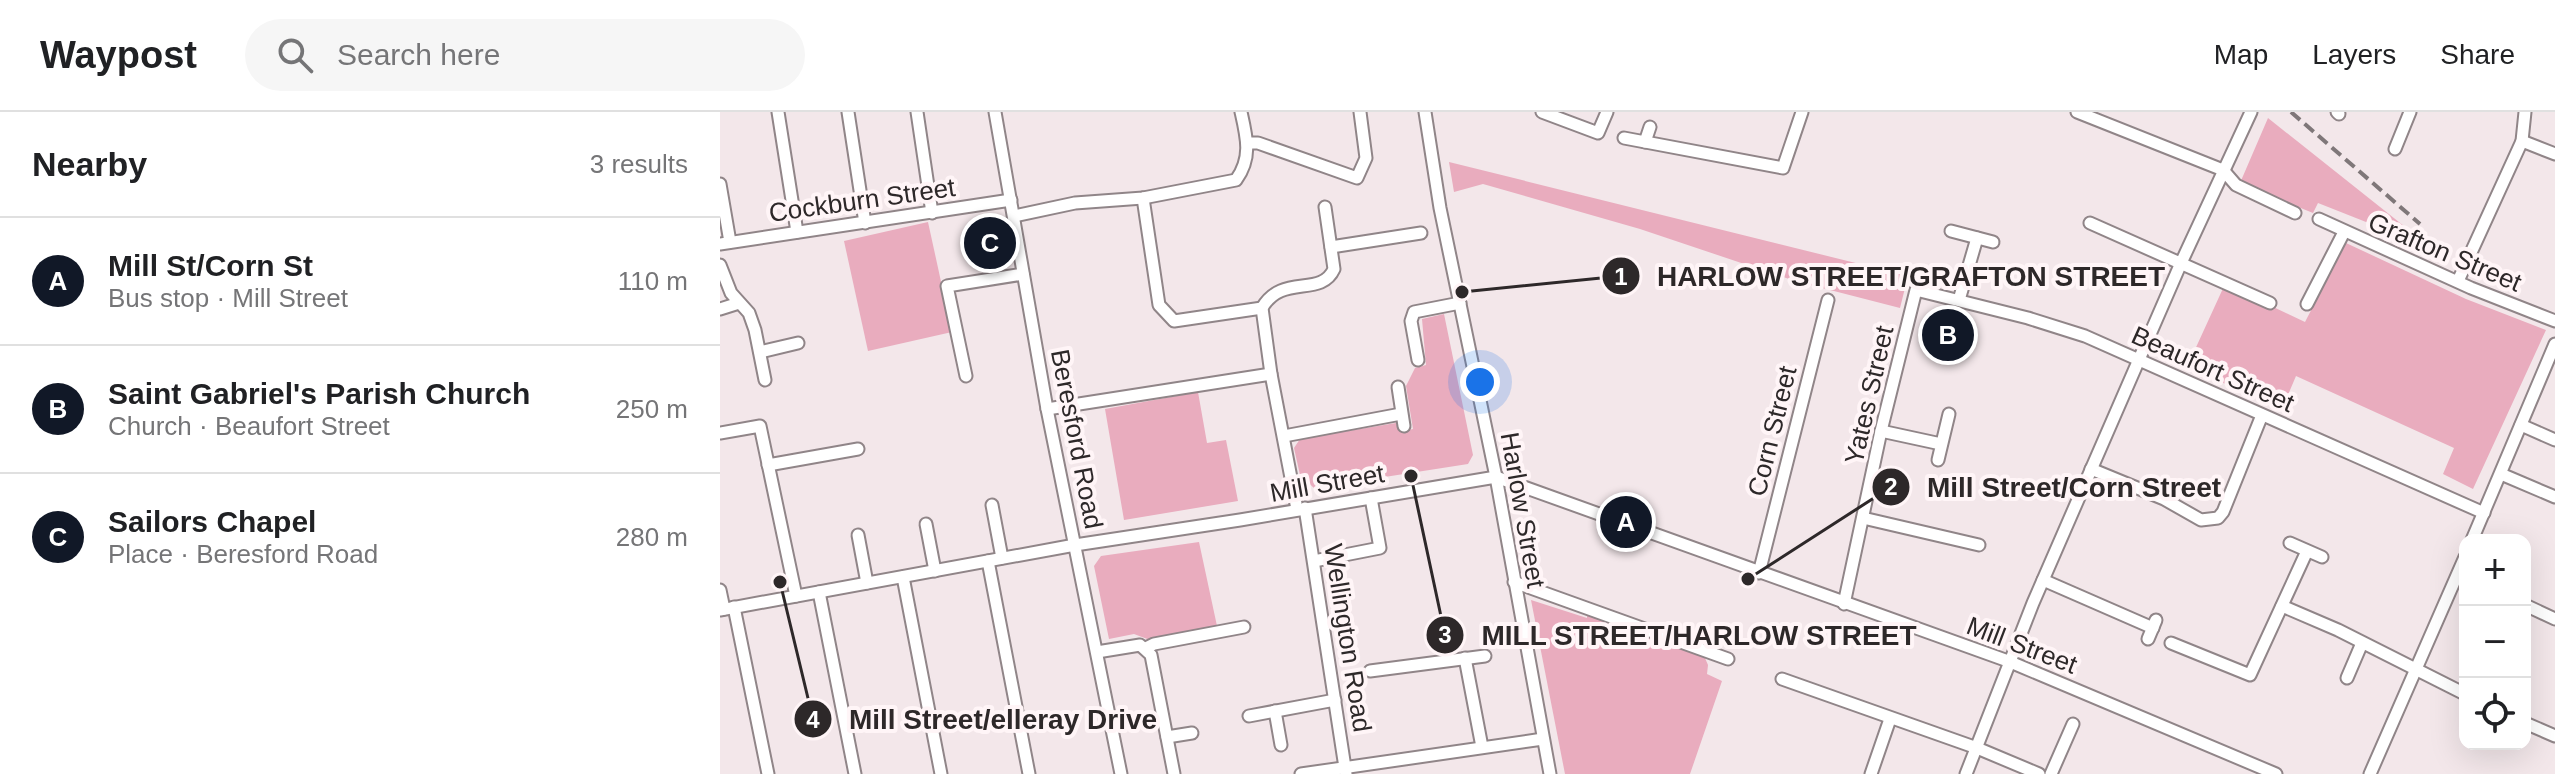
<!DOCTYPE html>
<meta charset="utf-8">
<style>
body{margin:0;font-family:Helvetica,sans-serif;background:#f6f6f6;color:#202124}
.controls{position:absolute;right:24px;bottom:24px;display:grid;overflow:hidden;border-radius:16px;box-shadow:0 8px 32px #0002}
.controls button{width:72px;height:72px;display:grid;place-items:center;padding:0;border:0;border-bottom:2px solid #e0e0e0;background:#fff;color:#202124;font:40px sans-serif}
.you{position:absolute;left:760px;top:270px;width:28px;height:28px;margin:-20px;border:6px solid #fff;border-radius:50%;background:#1a73e8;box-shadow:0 0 0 12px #1a73e833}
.badge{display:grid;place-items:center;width:52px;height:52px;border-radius:50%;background:#111827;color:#fff;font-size:26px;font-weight:700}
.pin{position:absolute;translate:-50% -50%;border:4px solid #fff;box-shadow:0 2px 8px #0006}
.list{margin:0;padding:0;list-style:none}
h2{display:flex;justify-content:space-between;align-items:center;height:104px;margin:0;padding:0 32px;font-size:34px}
h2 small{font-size:26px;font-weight:400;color:#757577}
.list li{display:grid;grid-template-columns:52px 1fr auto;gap:24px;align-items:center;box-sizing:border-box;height:128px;padding:0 32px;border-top:2px solid #e0e0e0}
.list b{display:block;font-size:30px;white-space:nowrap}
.list p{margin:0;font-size:26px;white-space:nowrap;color:#757577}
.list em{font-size:26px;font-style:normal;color:#757577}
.icon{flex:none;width:44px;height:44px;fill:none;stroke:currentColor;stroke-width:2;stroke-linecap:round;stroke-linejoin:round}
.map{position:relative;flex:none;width:1835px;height:662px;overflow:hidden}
header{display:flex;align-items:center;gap:48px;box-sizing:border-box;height:112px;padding:0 40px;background:#fff;border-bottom:2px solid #e0e0e0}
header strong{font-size:38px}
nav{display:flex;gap:44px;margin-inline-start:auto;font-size:28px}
.search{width:560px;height:72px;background:#f6f6f6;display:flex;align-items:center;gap:20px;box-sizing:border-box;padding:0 28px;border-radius:44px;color:#757577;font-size:30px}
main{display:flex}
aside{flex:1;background:#fff}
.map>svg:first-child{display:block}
.green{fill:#e9acbe}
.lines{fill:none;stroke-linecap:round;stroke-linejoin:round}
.street-casing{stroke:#908588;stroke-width:15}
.street{stroke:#fff;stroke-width:11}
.rail{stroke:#7f7779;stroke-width:4;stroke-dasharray:12 6;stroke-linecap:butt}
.labels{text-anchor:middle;stroke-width:8;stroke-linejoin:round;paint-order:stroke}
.street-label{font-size:26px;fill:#2d2829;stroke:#fff5f7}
.leader{fill:none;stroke:#2d2829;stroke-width:3}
.callout-dot{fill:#2d2829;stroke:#fff5f7;stroke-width:3}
.mark-label{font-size:24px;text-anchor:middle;font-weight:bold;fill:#fff}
.callout-label{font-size:28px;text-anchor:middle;font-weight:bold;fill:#2d2829;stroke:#fff5f7;stroke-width:8;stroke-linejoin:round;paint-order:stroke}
</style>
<header>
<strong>Waypost</strong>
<div class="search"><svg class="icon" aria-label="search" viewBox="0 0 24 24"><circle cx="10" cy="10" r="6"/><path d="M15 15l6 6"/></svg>Search here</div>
<nav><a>Map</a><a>Layers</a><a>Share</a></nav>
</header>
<main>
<aside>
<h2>Nearby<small>3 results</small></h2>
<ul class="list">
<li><span class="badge">A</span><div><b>Mill St/Corn St</b><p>Bus stop · Mill Street</p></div><em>110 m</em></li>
<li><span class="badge">B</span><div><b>Saint Gabriel's Parish Church</b><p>Church · Beaufort Street</p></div><em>250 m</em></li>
<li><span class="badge">C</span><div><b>Sailors Chapel</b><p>Place · Beresford Road</p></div><em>280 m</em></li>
</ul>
</aside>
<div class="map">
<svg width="1835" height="662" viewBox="0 0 1835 662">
<rect width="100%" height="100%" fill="#f3e7ea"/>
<g class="green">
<path d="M 1548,6 L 1694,122 L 1689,127 L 1598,91 L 1593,101 L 1520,71 Z"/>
<path d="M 729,50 L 1188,164 L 1180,196 L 1075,169 L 920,117 L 763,72 L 734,80 Z"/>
<path d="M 208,110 L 232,220 L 148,239 L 124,129 Z"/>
<path d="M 1626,131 L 1746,187 L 1826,218 L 1753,377 L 1723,362 L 1734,336 L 1576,264 L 1562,297 L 1467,255 L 1505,172 L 1585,210 Z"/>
<path d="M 724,202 L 753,343 L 748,352 L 594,376 L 580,363 L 574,336 L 580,327 L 676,311 L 680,320 L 693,317 L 686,274 L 695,256 L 706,253 L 702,207 Z"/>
<path d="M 478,280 L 487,331 L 506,328 L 518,389 L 404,408 L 385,297 Z"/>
<path d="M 479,430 L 497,514 L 430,528 L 414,522 L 389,527 L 374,454 L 381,444 Z"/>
<path d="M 811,488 L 867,506 L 867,503 L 985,546 L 988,553 L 987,562 L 1002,569 L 970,662 L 845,662 Z"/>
</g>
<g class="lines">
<defs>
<g id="street">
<path d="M 58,0 L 77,120"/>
<path d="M 128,0 L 145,111"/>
<path d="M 197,0 L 212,101"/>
<path d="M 275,0 L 327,297 L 401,662"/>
<path d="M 705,0 L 720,96 L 776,365 L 830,662"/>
<path d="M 822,0 L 878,21 L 887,0"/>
<path d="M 1357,0 L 1503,58 L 1516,73 L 1575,101"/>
<path d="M 1617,0 L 1619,2"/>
<path d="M 904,26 L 1063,56 L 1082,0"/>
<path d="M 1802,29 L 1835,42"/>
<path d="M 925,30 L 930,15"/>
<path d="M 528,31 L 538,31 L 637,66 L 646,46 L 640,0"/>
<path d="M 1675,37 L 1690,0"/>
<path d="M 0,72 L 10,130"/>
<path d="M 423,86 L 439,193 L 454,209 L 542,196"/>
<path d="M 294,104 L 355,91 L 423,86 L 516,68 C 532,46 527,26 521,0"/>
<path d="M 1599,107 L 1751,176 L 1835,209"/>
<path d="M 1370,111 L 1550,191"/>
<path d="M 1231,119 L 1273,130"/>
<path d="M 0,132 L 291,88"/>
<path d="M 611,135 L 701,121"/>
<path d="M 0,153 L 11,181 L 29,201 L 35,218 L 45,268"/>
<path d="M 1738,169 L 1802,29 L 1805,0"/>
<path d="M 1239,188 L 1257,126"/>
<path d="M 1587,192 L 1624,120"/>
<path d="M 0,197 L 19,191"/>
<path d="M 40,240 L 78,231"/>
<path d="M 698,248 L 691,209 L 694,200 L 740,191"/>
<path d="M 246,264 L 227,174 L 303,162"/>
<path d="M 678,275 L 684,314"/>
<path d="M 327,297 L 551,262"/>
<path d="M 1801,313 L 1835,328"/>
<path d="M 1161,319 L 1221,332"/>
<path d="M 0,321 L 40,314 L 76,484"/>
<path d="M 564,324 L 681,302"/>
<path d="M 1218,348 L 1229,302"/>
<path d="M 48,353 L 138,337"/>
<path d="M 1371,357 L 1444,387 L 1481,408 L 1498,406 L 1503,400 L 1542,303"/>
<path d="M 1781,362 L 1835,385"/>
<path d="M 272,393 L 282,446"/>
<path d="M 585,396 L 626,662"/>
<path d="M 577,397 L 551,262 L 542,196 C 562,161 601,186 614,157 L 605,95"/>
<path d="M 1143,406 L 1259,433"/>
<path d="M 206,412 L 215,459"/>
<path d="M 138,423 L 147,471"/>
<path d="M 1752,428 L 1835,232"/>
<path d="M 1570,431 L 1602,445"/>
<path d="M 268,449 L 309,662"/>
<path d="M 594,449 L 660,436 L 651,386"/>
<path d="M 1039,461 L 1108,188"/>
<path d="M 183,465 L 221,662"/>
<path d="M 1323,468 L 1433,516"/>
<path d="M 794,470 L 1008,547"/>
<path d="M 0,478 L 4,497"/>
<path d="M 99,480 L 135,662"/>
<path d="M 1124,492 L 1161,319 L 1196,178 L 1308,206 L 1365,224 L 1764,401"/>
<path d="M 1805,493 L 1835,507"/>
<path d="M 1562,494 L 1618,518 L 1745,582"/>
<path d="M 14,495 L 48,662"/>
<path d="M 0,498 L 355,433 L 520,408 L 776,365 L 1288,549 L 1556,662"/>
<path d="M 1428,527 L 1436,508"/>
<path d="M 1451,531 L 1530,563 L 1587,439"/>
<path d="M 426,536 L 434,532 L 524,515"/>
<path d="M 377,540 L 420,533 L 431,543 L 454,662"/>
<path d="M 745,546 L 762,635"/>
<path d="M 650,559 L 765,544"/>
<path d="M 1627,566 L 1642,531"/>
<path d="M 1062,567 L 1257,636 L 1319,662"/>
<path d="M 555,599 L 561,633"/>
<path d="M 529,604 L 615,588"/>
<path d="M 1805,611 L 1835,624"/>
<path d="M 447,625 L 472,621"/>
<path d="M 581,662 L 823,627"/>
<path d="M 1151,662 L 1170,607"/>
<path d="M 1246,662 L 1313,491 L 1461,151 L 1531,0"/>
<path d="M 1331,662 L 1353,612"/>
<path d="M 1650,662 L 1745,445"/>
</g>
</defs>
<use href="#street" class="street-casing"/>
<use href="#street" class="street"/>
<path class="rail" d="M 1571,0 L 1700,112"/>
</g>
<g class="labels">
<g class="street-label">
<text transform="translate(142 88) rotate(-8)" y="9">Cockburn Street</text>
<text transform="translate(1725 140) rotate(23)" y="9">Grafton Street</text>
<text transform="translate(1493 257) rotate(24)" y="9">Beaufort Street</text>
<text transform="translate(1149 283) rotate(-77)" y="9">Yates Street</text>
<text transform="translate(1052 319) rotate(-76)" y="9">Corn Street</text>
<text transform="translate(357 327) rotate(79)" y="9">Beresford Road</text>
<text transform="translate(607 371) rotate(-10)" y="9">Mill Street</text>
<text transform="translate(803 398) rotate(80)" y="9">Harlow Street</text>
<text transform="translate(628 526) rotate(81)" y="9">Wellington Road</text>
<text transform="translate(1302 533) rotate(21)" y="9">Mill Street</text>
</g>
</g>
<path class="leader" d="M742 180L901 164M1028 467L1171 375M691 364L725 523M60 470L93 607"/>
<g class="callout-dot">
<circle cx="742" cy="180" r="8"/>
<circle cx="1028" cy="467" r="8"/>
<circle cx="691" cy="364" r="8"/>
<circle cx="60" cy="470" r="8"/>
<circle cx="901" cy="164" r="20"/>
<circle cx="1171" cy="375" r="20"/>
<circle cx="725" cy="523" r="20"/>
<circle cx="93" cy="607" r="20"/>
</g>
<g class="mark-label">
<text x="901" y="173">1</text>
<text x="1171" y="383">2</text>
<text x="725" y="531">3</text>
<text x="93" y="616">4</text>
</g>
<g class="callout-label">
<text x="1191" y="174">HARLOW STREET/GRAFTON STREET</text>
<text x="1354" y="385">Mill Street/Corn Street</text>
<text x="979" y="533">MILL STREET/HARLOW STREET</text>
<text x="283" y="617">Mill Street/elleray Drive</text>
</g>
</svg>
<div class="controls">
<button>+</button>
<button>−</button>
<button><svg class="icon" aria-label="locate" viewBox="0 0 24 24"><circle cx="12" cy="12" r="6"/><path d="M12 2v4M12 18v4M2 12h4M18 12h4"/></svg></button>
</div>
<div class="you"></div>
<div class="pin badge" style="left:906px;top:410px">A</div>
<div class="pin badge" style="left:1228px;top:223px">B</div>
<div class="pin badge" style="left:270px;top:131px">C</div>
</div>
</main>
